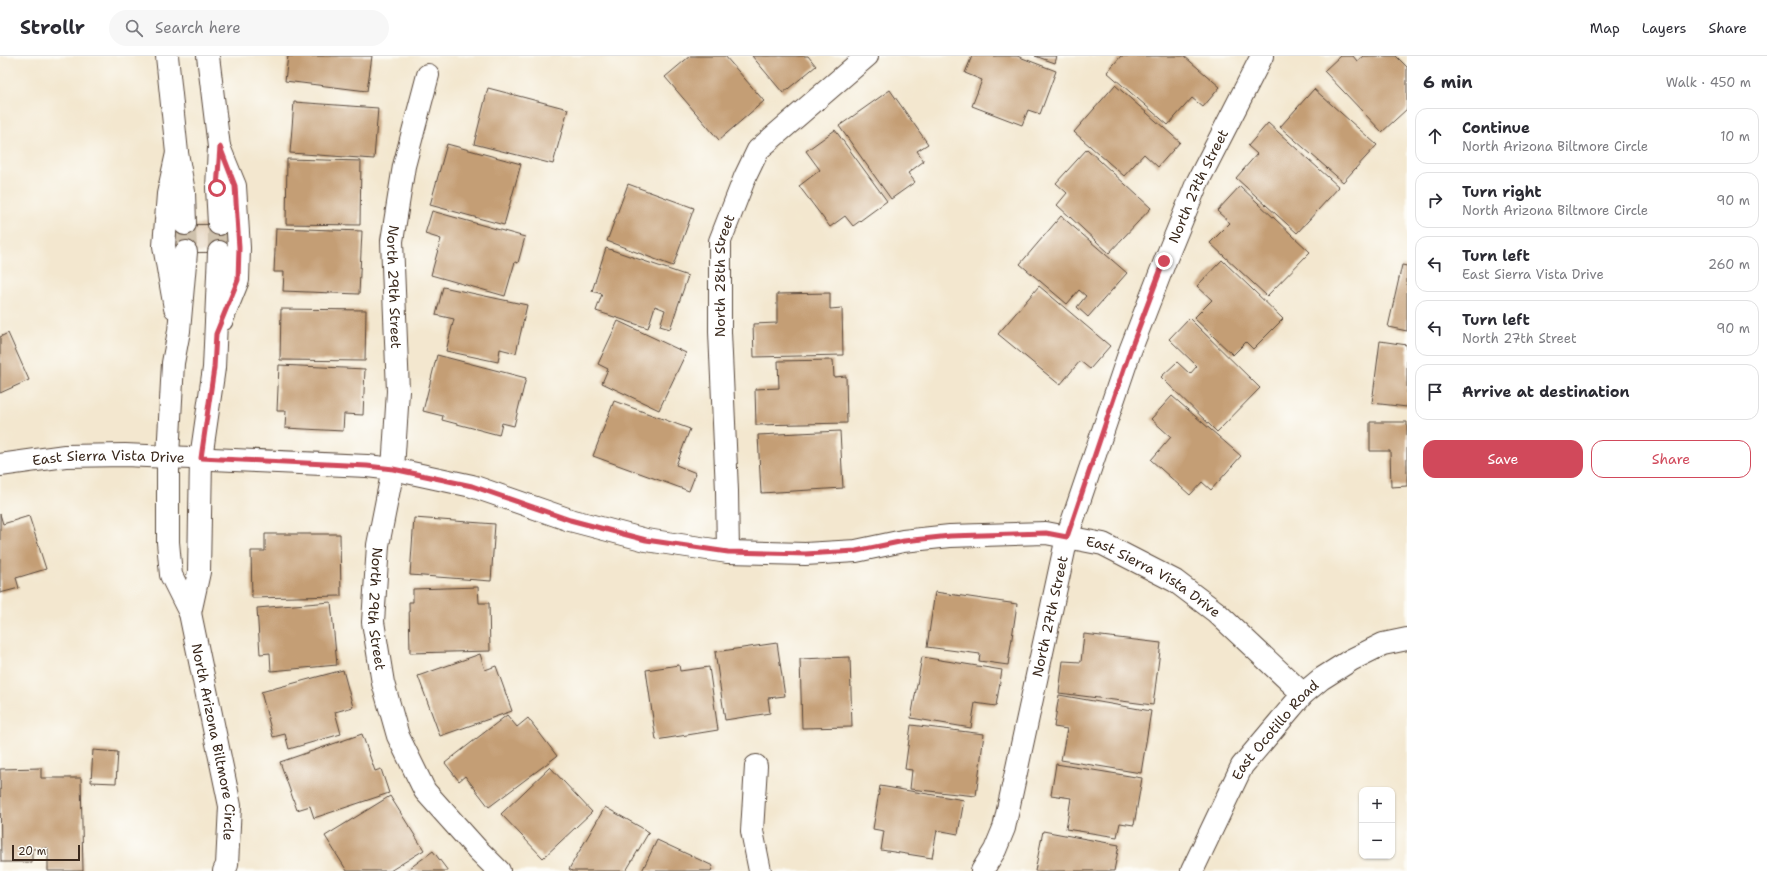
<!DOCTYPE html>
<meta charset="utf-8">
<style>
body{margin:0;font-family:"Shantell Sans",sans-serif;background:#f7f7f7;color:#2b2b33}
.controls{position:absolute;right:12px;bottom:12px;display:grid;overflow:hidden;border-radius:8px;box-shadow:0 1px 3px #0004}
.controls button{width:36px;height:36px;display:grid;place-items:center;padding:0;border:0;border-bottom:1px solid #e1e1e2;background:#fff;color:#2b2b33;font:20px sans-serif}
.scale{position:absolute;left:12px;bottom:10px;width:68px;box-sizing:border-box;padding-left:4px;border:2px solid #3b2a1e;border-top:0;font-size:11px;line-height:14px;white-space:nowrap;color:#3b2a1e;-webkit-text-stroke:3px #fdfcf7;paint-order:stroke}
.stop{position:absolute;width:12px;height:12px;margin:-9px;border:3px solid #d1495b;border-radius:50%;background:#fff}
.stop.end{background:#d1495b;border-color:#fff;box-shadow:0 1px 4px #0008}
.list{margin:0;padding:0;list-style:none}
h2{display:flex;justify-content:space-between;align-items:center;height:52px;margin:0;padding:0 16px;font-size:17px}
h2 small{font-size:13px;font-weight:400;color:#7c7c81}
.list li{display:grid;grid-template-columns:26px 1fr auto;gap:12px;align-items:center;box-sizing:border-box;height:56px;margin:0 8px 8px;padding:0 8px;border:1px solid #e1e1e2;border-radius:12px}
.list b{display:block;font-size:15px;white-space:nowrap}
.list p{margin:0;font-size:13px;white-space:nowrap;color:#7c7c81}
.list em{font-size:13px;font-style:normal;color:#7c7c81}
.actions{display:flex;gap:8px;padding:12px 16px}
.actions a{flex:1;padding:9px 0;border:1px solid #d1495b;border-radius:12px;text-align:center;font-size:14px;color:#d1495b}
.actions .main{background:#d1495b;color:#fff}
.icon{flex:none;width:22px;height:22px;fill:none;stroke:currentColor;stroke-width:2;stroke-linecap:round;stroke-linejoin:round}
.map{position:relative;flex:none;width:1407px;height:815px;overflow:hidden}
header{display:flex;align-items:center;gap:24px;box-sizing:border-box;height:56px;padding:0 20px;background:#fff;border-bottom:1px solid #e1e1e2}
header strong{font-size:19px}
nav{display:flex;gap:22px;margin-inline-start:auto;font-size:14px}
.search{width:280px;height:36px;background:#f7f7f7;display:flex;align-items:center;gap:10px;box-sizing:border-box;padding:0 14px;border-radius:22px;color:#7c7c81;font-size:15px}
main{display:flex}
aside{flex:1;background:#fff}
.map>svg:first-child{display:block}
.building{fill:#c49e75}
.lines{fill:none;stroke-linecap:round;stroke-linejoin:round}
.minor-tunnel{stroke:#cec1ac;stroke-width:22;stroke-dasharray:22 11;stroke-linecap:butt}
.minor-casing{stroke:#574639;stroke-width:24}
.minor{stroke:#fff;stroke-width:22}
.route{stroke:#d1495b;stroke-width:5}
.labels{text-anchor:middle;stroke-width:3;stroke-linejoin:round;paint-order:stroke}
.street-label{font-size:14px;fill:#3b2a1e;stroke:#fdfcf7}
</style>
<header>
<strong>Strollr</strong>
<div class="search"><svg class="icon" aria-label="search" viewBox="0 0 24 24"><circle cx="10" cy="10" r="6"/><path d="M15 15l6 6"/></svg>Search here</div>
<nav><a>Map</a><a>Layers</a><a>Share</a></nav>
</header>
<main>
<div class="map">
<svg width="1407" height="815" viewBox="0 0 1407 815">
<rect width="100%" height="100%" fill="#fdfcf7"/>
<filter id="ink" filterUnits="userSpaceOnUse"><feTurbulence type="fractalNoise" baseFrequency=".025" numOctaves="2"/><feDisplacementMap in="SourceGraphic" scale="8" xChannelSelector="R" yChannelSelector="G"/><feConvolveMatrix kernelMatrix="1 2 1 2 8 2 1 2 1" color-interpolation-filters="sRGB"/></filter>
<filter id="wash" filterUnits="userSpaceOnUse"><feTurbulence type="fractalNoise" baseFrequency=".012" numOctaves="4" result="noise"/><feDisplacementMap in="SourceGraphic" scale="16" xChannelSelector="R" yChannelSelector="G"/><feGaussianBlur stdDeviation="0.9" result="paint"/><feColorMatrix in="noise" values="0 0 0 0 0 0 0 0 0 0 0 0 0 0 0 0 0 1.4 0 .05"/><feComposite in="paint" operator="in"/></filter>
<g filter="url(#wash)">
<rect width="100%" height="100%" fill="#f3e7cf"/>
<g id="blocks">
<g class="building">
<path d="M 288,0 L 372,0 L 367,35 L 285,25 Z"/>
<path d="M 690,0 L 725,0 L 764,45 L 719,84 L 665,21 Z"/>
<path d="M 752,0 L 808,0 L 816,10 L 783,37 Z"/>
<path d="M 972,0 L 1017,0 L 1056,15 L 1040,58 L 1028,54 L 1022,69 L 972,50 L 982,24 L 965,17 Z"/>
<path d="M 1035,0 L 1057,0 L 1055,7 Z"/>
<path d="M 1121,0 L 1184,0 L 1220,31 L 1203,51 L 1192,42 L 1168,69 L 1107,16 Z"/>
<path d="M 1340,0 L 1353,0 L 1357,5 L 1363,0 L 1396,0 L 1407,11 L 1407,53 L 1382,76 L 1324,15 Z"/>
<path d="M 1115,29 L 1180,86 L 1158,111 L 1144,98 L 1124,120 L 1074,76 Z"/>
<path d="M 488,32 L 568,53 L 553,108 L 474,88 Z"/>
<path d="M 1314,33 L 1377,89 L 1343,126 L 1280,71 Z"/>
<path d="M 890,34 L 928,88 L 917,95 L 924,105 L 908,117 L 915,126 L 891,143 L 839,70 Z"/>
<path d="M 294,46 L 378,52 L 374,103 L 290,97 Z"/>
<path d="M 1268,67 L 1339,131 L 1297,177 L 1236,122 L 1257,98 L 1248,90 Z"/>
<path d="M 835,74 L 887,145 L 853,170 L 845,160 L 830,171 L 799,130 L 820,114 L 806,95 Z"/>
<path d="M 447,88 L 521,108 L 504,169 L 430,149 Z"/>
<path d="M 1087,93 L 1151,152 L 1109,197 L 1057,149 L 1067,137 L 1056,127 Z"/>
<path d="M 287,103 L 361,105 L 360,169 L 286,168 Z"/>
<path d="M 628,128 L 694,152 L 673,210 L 607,185 Z"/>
<path d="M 1240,130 L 1310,196 L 1267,240 L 1210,187 L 1230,167 L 1217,155 Z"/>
<path d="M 432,155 L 525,181 L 518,207 L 515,206 L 505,240 L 431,219 L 441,183 L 425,178 Z"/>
<path d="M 1061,160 L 1127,217 L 1088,261 L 1077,251 L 1086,240 L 1079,234 L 1067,248 L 1020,208 Z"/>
<path d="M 231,168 L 231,196 L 173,197 L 172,169 Z"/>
<path d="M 276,172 L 362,175 L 359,238 L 283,235 L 284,216 L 274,216 Z"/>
<path d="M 606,192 L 688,220 L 670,273 L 660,270 L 665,254 L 655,250 L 648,272 L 596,255 L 602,238 L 592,235 Z"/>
<path d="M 1222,204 L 1283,263 L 1253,293 L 1246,286 L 1233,299 L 1194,262 L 1212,244 L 1197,230 Z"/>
<path d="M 1402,209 L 1407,210 L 1407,275 L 1388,271 Z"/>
<path d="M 1039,230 L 1110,290 L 1090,313 L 1080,305 L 1060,329 L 998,278 Z"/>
<path d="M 443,231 L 527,249 L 516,297 L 500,293 L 498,306 L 446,295 L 454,263 L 436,259 Z"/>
<path d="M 830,237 L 830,253 L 842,252 L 843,299 L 754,301 L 753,268 L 777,267 L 777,238 Z"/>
<path d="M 281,253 L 366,254 L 365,305 L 280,304 Z"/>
<path d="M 1189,262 L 1260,332 L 1217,376 L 1161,321 L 1177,306 L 1190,318 L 1197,310 L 1169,283 Z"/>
<path d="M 618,265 L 686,297 L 659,354 L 602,327 L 608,313 L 598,308 Z"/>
<path d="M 8,277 L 29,324 L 0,337 L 0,281 Z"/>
<path d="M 1380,285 L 1407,289 L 1407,351 L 1372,347 Z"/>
<path d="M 437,299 L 526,322 L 514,370 L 502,367 L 499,379 L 442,364 L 443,360 L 423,355 Z"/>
<path d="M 833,304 L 834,321 L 846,320 L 847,367 L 756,369 L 755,333 L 779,332 L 778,305 Z"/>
<path d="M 279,309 L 365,313 L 363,359 L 344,358 L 343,375 L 285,372 L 286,355 L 277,355 Z"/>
<path d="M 1172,340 L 1241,400 L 1211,434 L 1202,426 L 1190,439 L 1151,404 L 1171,381 L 1151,363 Z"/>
<path d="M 614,345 L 690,373 L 676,409 L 696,417 L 689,435 L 593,400 Z"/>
<path d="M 1370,366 L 1407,366 L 1407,430 L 1391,431 L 1390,395 L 1370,395 Z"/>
<path d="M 840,375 L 843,432 L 761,437 L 758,379 Z"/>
<path d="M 0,458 L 3,468 L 29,460 L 46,513 L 16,522 L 19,532 L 0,537 Z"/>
<path d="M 414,462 L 495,468 L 491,525 L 410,519 Z"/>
<path d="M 265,478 L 340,478 L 341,540 L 252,542 L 251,495 L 265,495 Z"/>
<path d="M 478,531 L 479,547 L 489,547 L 490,595 L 410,597 L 409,546 L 413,546 L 413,533 Z"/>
<path d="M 935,536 L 1017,548 L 1008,609 L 979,605 L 980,598 L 927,591 Z"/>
<path d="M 331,546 L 337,609 L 271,615 L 270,597 L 260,598 L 257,552 Z"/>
<path d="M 1084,578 L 1161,587 L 1153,649 L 1059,637 L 1063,605 L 1081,606 Z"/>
<path d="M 777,587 L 785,640 L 768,642 L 770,657 L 725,664 L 715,596 Z"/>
<path d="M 480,598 L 485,614 L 496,610 L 512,655 L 440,680 L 418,620 Z"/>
<path d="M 850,601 L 852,671 L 802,672 L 800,603 Z"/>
<path d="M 922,601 L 1002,614 L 996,650 L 975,647 L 971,672 L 911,662 Z"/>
<path d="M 679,609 L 680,615 L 709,611 L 718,674 L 656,684 L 646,614 Z"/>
<path d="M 343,614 L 353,651 L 335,656 L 341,678 L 289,693 L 285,678 L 273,681 L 261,636 Z"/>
<path d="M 1059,639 L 1151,655 L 1141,717 L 1061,704 L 1067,673 L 1054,671 Z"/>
<path d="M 507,659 L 517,671 L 528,662 L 557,700 L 489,751 L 465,720 L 459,725 L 445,707 Z"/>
<path d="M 911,669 L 984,678 L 976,740 L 910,733 L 912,714 L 905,713 Z"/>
<path d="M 362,678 L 375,715 L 381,713 L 389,737 L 314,762 L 310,750 L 297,754 L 280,706 Z"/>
<path d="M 93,694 L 118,696 L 116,727 L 91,726 Z"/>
<path d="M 1056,708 L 1142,722 L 1134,769 L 1120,767 L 1117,781 L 1066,773 L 1071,742 L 1051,739 Z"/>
<path d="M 550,711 L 592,756 L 543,802 L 501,758 Z"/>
<path d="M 41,712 L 41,722 L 81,722 L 83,815 L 48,815 L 48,792 L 32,793 L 32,806 L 1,806 L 0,713 Z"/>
<path d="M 880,730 L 964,744 L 958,778 L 937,774 L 932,802 L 881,794 L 884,775 L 873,773 Z"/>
<path d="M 390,740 L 424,794 L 390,815 L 347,815 L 325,780 Z"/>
<path d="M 605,751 L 649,776 L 626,815 L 572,815 L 569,813 Z"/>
<path d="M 1043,775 L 1119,789 L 1114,815 L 1035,815 Z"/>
<path d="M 657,784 L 713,810 L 711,815 L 642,815 Z"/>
<path d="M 433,795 L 448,815 L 406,815 Z"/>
</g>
</g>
</g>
<g filter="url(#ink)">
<use href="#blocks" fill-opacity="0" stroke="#574639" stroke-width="1"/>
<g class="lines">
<g class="minor-tunnel">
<path d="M 185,168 L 186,196"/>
<path d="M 219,196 L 219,168"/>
</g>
<defs>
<g id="minor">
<path d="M 167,0 L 177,97 L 184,136 L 185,168"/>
<path d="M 208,0 L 219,91 L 217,132 L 219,168"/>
<path id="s1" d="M 428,19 L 404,110 L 392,185 L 398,335 L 393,413 L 378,489 L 373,566 L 383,627 L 398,680 L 425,735 L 477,793 L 499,815"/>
<path d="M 219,91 L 235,130 L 239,192 L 238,224 L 222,264"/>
<path id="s2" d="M 186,196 L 179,275 L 173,307 L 168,400 L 168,486 L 171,519 L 190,557 L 230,750 L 227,809 L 224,815"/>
<path d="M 175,252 L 164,190 L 168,138 L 177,97"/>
<path id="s3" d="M 0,409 L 65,400 L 125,399 L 367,410 L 393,413 L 472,430 L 570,464 L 646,484 L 728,496 L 805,498 L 856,495 L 903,485 L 950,480 L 1046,477 L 1103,488 L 1175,525 L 1216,556 L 1303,638"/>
<path id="s4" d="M 728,496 L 727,435 L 720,276 L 720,185 L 745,121 L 758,94 L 867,0"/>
<path d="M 190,557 L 199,516 L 201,402 L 214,312 L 219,196"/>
<path d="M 756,710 L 752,775 L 760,815"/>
<path id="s5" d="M 982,815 L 995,794 L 1004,772 L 1067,481 L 1130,295 L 1165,205 L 1197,127 L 1262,0"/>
<path id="s6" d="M 1192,815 L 1242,710 L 1303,638 L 1321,623 L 1351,604 L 1383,588 L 1407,583"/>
</g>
</defs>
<use href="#minor" class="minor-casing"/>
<use href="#minor" class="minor"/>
</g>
</g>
<g class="lines" filter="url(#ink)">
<path class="route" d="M 217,132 L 220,91 L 235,130 L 239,192 L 238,224 L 216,278 L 214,312 L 201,402 L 367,410 L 393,413 L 472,430 L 570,464 L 646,484 L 728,496 L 805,498 L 856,495 L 904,485 L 950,480 L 1046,477 L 1067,481 L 1130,295 L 1164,205"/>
</g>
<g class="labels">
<g class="street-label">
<text dy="5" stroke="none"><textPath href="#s5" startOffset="721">North 27th Street</textPath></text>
<text dy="5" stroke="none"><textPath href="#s4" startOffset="277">North 28th Street</textPath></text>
<text dy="5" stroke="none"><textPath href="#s1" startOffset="216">North 29th Street</textPath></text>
<text dy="5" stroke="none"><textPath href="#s3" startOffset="109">East Sierra Vista Drive</textPath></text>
<text dy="5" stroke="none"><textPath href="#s3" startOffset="1177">East Sierra Vista Drive</textPath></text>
<text dy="5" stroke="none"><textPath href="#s1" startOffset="540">North 29th Street</textPath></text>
<text dy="5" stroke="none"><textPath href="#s5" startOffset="265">North 27th Street</textPath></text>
<text dy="5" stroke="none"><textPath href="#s6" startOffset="165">East Ocotillo Road</textPath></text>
<text dy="5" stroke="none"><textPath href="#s2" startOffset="498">North Arizona Biltmore Circle</textPath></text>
</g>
</g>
</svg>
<div class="controls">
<button>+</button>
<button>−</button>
</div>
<div class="scale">20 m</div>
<div class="stop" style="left:217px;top:132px"></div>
<div class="stop end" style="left:1164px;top:205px"></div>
</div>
<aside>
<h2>6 min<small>Walk · 450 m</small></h2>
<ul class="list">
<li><svg class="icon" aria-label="ahead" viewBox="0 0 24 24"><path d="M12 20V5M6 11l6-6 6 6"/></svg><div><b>Continue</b><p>North Arizona Biltmore Circle</p></div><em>10 m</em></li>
<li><svg class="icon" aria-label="right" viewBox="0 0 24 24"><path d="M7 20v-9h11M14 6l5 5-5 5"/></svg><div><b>Turn right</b><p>North Arizona Biltmore Circle</p></div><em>90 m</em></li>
<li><svg class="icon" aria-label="left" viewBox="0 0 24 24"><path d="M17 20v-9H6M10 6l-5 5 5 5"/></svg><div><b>Turn left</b><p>East Sierra Vista Drive</p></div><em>260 m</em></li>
<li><svg class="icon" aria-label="left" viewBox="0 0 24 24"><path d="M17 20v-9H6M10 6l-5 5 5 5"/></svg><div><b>Turn left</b><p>North 27th Street</p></div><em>90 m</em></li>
<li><svg class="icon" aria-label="arrive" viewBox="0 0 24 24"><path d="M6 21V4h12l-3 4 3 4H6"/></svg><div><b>Arrive at destination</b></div></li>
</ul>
<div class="actions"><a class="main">Save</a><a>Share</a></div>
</aside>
</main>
